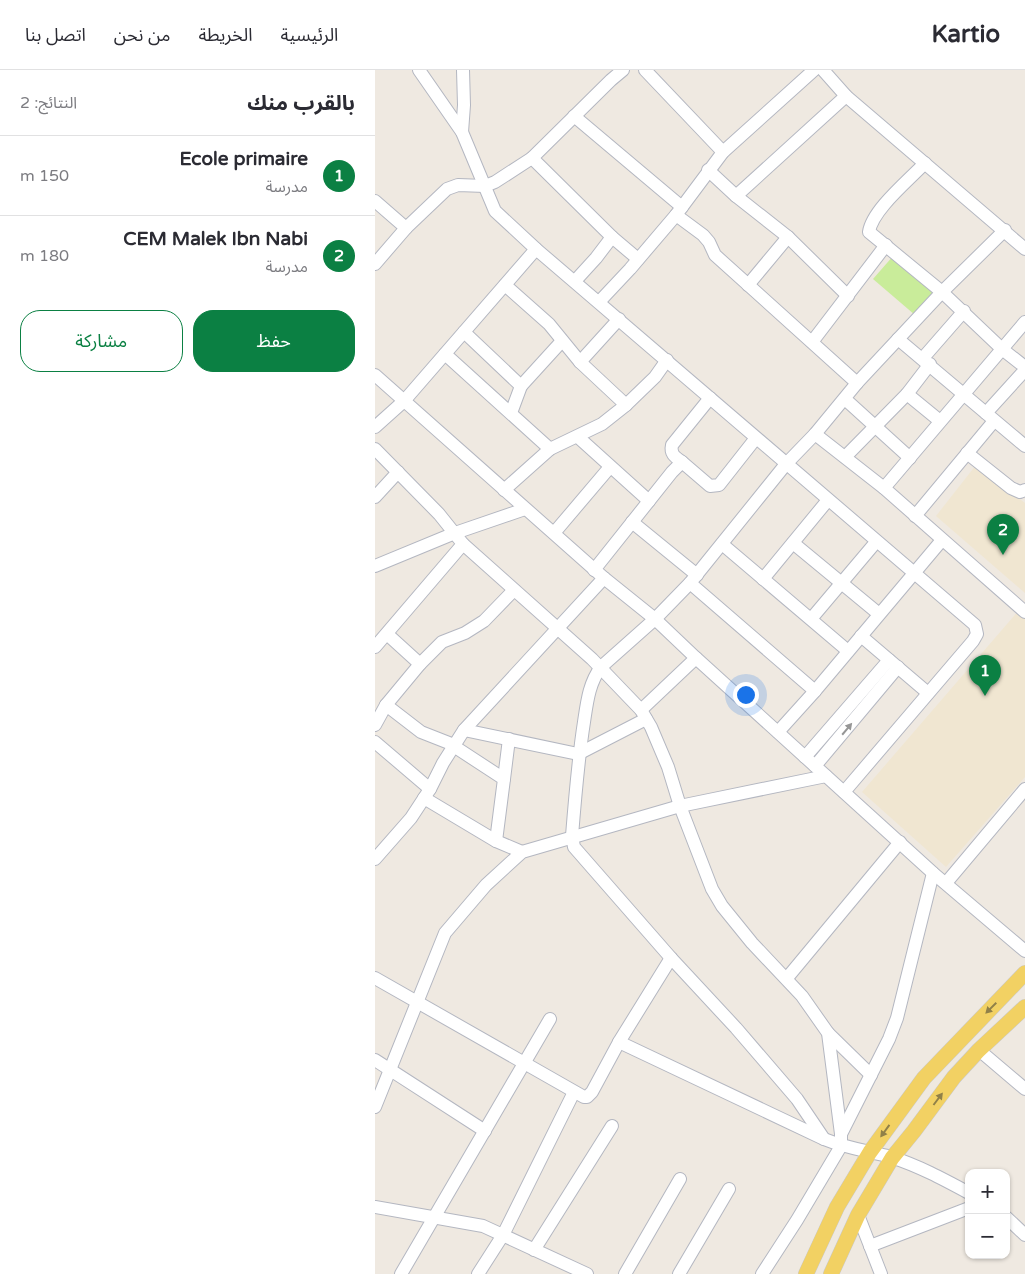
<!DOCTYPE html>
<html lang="ar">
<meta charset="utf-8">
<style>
body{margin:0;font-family:"Varela Round","Noto Sans Arabic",sans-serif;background:#f2f2f3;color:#2b2b33;direction:rtl}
.controls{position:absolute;right:15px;bottom:15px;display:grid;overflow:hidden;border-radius:10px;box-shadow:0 1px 4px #0004}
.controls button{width:45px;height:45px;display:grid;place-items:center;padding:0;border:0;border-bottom:1px solid #e1e1e2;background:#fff;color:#2b2b33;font:25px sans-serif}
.you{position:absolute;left:370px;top:624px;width:18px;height:18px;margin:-12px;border:4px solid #fff;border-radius:50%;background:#1a73e8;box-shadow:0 0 0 8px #1a73e833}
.badge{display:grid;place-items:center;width:32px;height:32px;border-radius:50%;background:#0b8043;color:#fff;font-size:16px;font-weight:700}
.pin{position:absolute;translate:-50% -41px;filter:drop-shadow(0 1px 2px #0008)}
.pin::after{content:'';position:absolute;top:26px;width:18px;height:15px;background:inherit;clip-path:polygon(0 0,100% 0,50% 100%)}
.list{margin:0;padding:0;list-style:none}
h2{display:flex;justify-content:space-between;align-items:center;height:65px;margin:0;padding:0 20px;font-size:21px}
h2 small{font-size:16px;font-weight:400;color:#7c7c81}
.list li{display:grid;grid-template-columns:32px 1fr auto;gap:15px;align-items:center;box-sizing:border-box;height:80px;padding:0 20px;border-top:1px solid #e1e1e2}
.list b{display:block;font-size:19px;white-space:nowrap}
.list p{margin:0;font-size:16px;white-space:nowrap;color:#7c7c81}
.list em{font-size:16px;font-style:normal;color:#7c7c81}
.actions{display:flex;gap:10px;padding:15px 20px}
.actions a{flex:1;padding:11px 0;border:1px solid #0b8043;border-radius:20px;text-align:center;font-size:18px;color:#0b8043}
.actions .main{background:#0b8043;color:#fff}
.map{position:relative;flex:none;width:650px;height:1204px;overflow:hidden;direction:ltr}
header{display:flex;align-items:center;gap:30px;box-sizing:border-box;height:70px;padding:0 25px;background:#fff;border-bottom:1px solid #e1e1e2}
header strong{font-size:24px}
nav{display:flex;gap:28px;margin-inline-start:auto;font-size:18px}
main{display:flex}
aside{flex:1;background:#fff}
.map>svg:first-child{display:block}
.education{fill:#f0e6d1}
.pitch{fill:#c9ec9a}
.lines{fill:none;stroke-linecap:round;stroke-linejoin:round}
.minor-casing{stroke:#b4b7c1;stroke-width:14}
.major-casing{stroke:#c9c9c9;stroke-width:16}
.minor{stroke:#fff;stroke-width:12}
.major{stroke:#f2d163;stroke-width:15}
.oneway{fill:#969696}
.oneway2{fill:#908048}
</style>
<header>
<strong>Kartio</strong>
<nav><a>الرئيسية</a><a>الخريطة</a><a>من نحن</a><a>اتصل بنا</a></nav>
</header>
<main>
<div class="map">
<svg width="650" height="1204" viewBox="0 0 650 1204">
<rect width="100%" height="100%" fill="#efe9e1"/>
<g class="education">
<path d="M 601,395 L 650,433 L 650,523 L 561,446 Z"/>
<path d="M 644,540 L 650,545 L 650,707 L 571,797 L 487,722 Z"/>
</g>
<path class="pitch" d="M 519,185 L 560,221 L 540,245 L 498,209 Z"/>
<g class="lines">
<defs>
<g id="minor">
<path d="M 44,0 L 87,62 L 120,141 L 161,179 L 600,555 L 602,564 L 598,571 L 469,722"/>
<path d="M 270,0 L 348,82"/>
<path d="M 448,0 L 471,26 L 650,179"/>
<path d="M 199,46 L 307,137"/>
<path d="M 87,62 L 89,35 L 88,0"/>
<path d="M 157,88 L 237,167 L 221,188 L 200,211"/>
<path d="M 550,93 C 534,110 497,140 494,162 L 567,222 L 627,279 L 650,297"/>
<path d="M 333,100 L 361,126 L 413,167 L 473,226"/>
<path d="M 361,126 L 471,26"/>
<path d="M 0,131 L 31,158 L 0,194"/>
<path d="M 301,145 L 328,165 L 334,172 L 340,185 L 482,313"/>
<path d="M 31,158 L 72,119 L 83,115 L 110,116 L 120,112 L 157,88 L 236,10 L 248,0"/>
<path d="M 237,167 L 263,189"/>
<path d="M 130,215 L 174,254 L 205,292 L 251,335"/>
<path d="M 373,215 L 413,167"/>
<path d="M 224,232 L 255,199 L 301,145 L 348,82 L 439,0"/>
<path d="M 89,262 L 146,316 L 136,343"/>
<path d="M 523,269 L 650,376"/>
<path d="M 437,272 L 511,175"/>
<path d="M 70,284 L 175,379"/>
<path d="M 548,288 L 589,241"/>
<path d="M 205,292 L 244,249"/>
<path d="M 0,305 L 229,508 L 280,549 L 321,588 L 558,803 L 650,881"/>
<path d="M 146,316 L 187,271"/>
<path d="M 532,324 L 565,351"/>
<path d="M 470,329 L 535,388"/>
<path d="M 611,343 L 650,300"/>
<path d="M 0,357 L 29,331 L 161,179"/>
<path d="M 440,364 L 509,418 L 650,542"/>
<path d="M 203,367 L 274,431"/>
<path d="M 0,379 L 64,444 L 88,474 L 0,577"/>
<path d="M 592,383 L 636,418 L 645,422 L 650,420"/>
<path d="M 470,387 L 532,324 L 555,294"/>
<path d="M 307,392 C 300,387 295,384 297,375 L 335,328"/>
<path d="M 509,418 L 650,252"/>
<path d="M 129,420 L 175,379 L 227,354 L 251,335 L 280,307 L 292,290"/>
<path d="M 0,427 L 23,402"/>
<path d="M 540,446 L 619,351"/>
<path d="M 257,452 L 322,505"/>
<path d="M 179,463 L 235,397"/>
<path d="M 418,473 L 504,544"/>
<path d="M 88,474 L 217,589 L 266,640 L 276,657 L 293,697 L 305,736 L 337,819 L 347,836 L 377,873 L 427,926 L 453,963 L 466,1064 L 466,1076 L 422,1150 L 387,1204"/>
<path d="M 347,474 L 473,581"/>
<path d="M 0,496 L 80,463 L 150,439"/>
<path d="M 219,500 L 297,402 L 307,392 L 335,416 L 344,415 L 381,368"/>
<path d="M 388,509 L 453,430"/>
<path d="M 315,513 L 440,621"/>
<path d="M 436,549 L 501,472"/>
<path d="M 486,566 L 553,623"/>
<path d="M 45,594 L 67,572 L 90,563 L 109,551 L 139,520"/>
<path d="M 11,635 L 46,662 L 74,673 L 129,709 L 121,771"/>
<path d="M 266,640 L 321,588"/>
<path d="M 0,655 L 11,635 L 45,594 L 12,564"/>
<path d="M 89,660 L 203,684 L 271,649"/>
<path d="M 403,662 L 440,621 L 567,470"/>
<path d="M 0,672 L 55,719"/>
<path d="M 430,687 L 514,590"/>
<path d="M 440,696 L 523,597"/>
<path d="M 129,709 L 134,669"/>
<path d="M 49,728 L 121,771 L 147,782"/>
<path d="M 0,789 L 36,748 L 55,719 L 68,693 L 89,660 L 229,508"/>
<path d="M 571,813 L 650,719"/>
<path d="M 0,908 L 209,1027 L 212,1027 L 217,1022 L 244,972 L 296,888"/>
<path d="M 412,908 L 525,772"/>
<path d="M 453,963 L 496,1005"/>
<path d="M 244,972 L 449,1069 C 471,1078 493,1081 516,1087 C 544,1096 568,1109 594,1123"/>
<path d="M 604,980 L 650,1019"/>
<path d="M 0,990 L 110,1061"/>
<path d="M 0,1037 L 70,863 L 111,815 L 147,782 L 305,736 L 451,706"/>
<path d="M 466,1064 L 514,969 L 522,948 L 558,803"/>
<path d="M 449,1069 L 422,1029 L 361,958 L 296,888 L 199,777 L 197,766 C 200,728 203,690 209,652 C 212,632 214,613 226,597 L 280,549 L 315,513 L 411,394 L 440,364 L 482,313 L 567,222 L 630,160"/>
<path d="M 0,1137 L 108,1156 L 212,1204"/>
<path d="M 483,1145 L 506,1204"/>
<path d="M 631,1147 L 650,1165"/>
<path d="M 495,1176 L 594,1138"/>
<path d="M 159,1180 L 237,1056"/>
<path d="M 26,1204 L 175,949"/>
<path d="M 103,1204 L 128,1165 L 199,1022"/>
<path d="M 250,1204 L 305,1109"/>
<path d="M 304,1204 L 354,1119"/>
</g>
<g id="major">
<path d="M 431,1204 L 462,1137 L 495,1082 L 549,1008 L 650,903"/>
<path d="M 456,1204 L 483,1145 L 517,1088 L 539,1061 L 579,1007 L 604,980 L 650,937"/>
</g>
</defs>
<use href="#minor" class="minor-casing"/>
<use href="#major" class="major-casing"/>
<use href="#minor" class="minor"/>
<use href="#major" class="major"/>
</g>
<defs><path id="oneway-solid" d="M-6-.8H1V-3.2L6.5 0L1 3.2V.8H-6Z" transform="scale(1.25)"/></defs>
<use class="oneway" href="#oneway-solid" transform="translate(472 659) rotate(-50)"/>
<g class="oneway2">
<use href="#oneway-solid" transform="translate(616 938) rotate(135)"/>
<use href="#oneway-solid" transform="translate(563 1029) rotate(-53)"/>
<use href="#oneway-solid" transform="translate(510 1061) rotate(126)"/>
</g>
</svg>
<div class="controls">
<button>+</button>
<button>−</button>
</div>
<div class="you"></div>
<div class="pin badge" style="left:610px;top:626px">1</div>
<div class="pin badge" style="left:628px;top:485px">2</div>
</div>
<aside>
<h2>بالقرب منك<small>النتائج: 2</small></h2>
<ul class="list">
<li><span class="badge">1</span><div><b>Ecole primaire</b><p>مدرسة</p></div><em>150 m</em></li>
<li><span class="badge">2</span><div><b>CEM Malek Ibn Nabi</b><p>مدرسة</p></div><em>180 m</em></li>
</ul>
<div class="actions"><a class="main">حفظ</a><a>مشاركة</a></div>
</aside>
</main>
